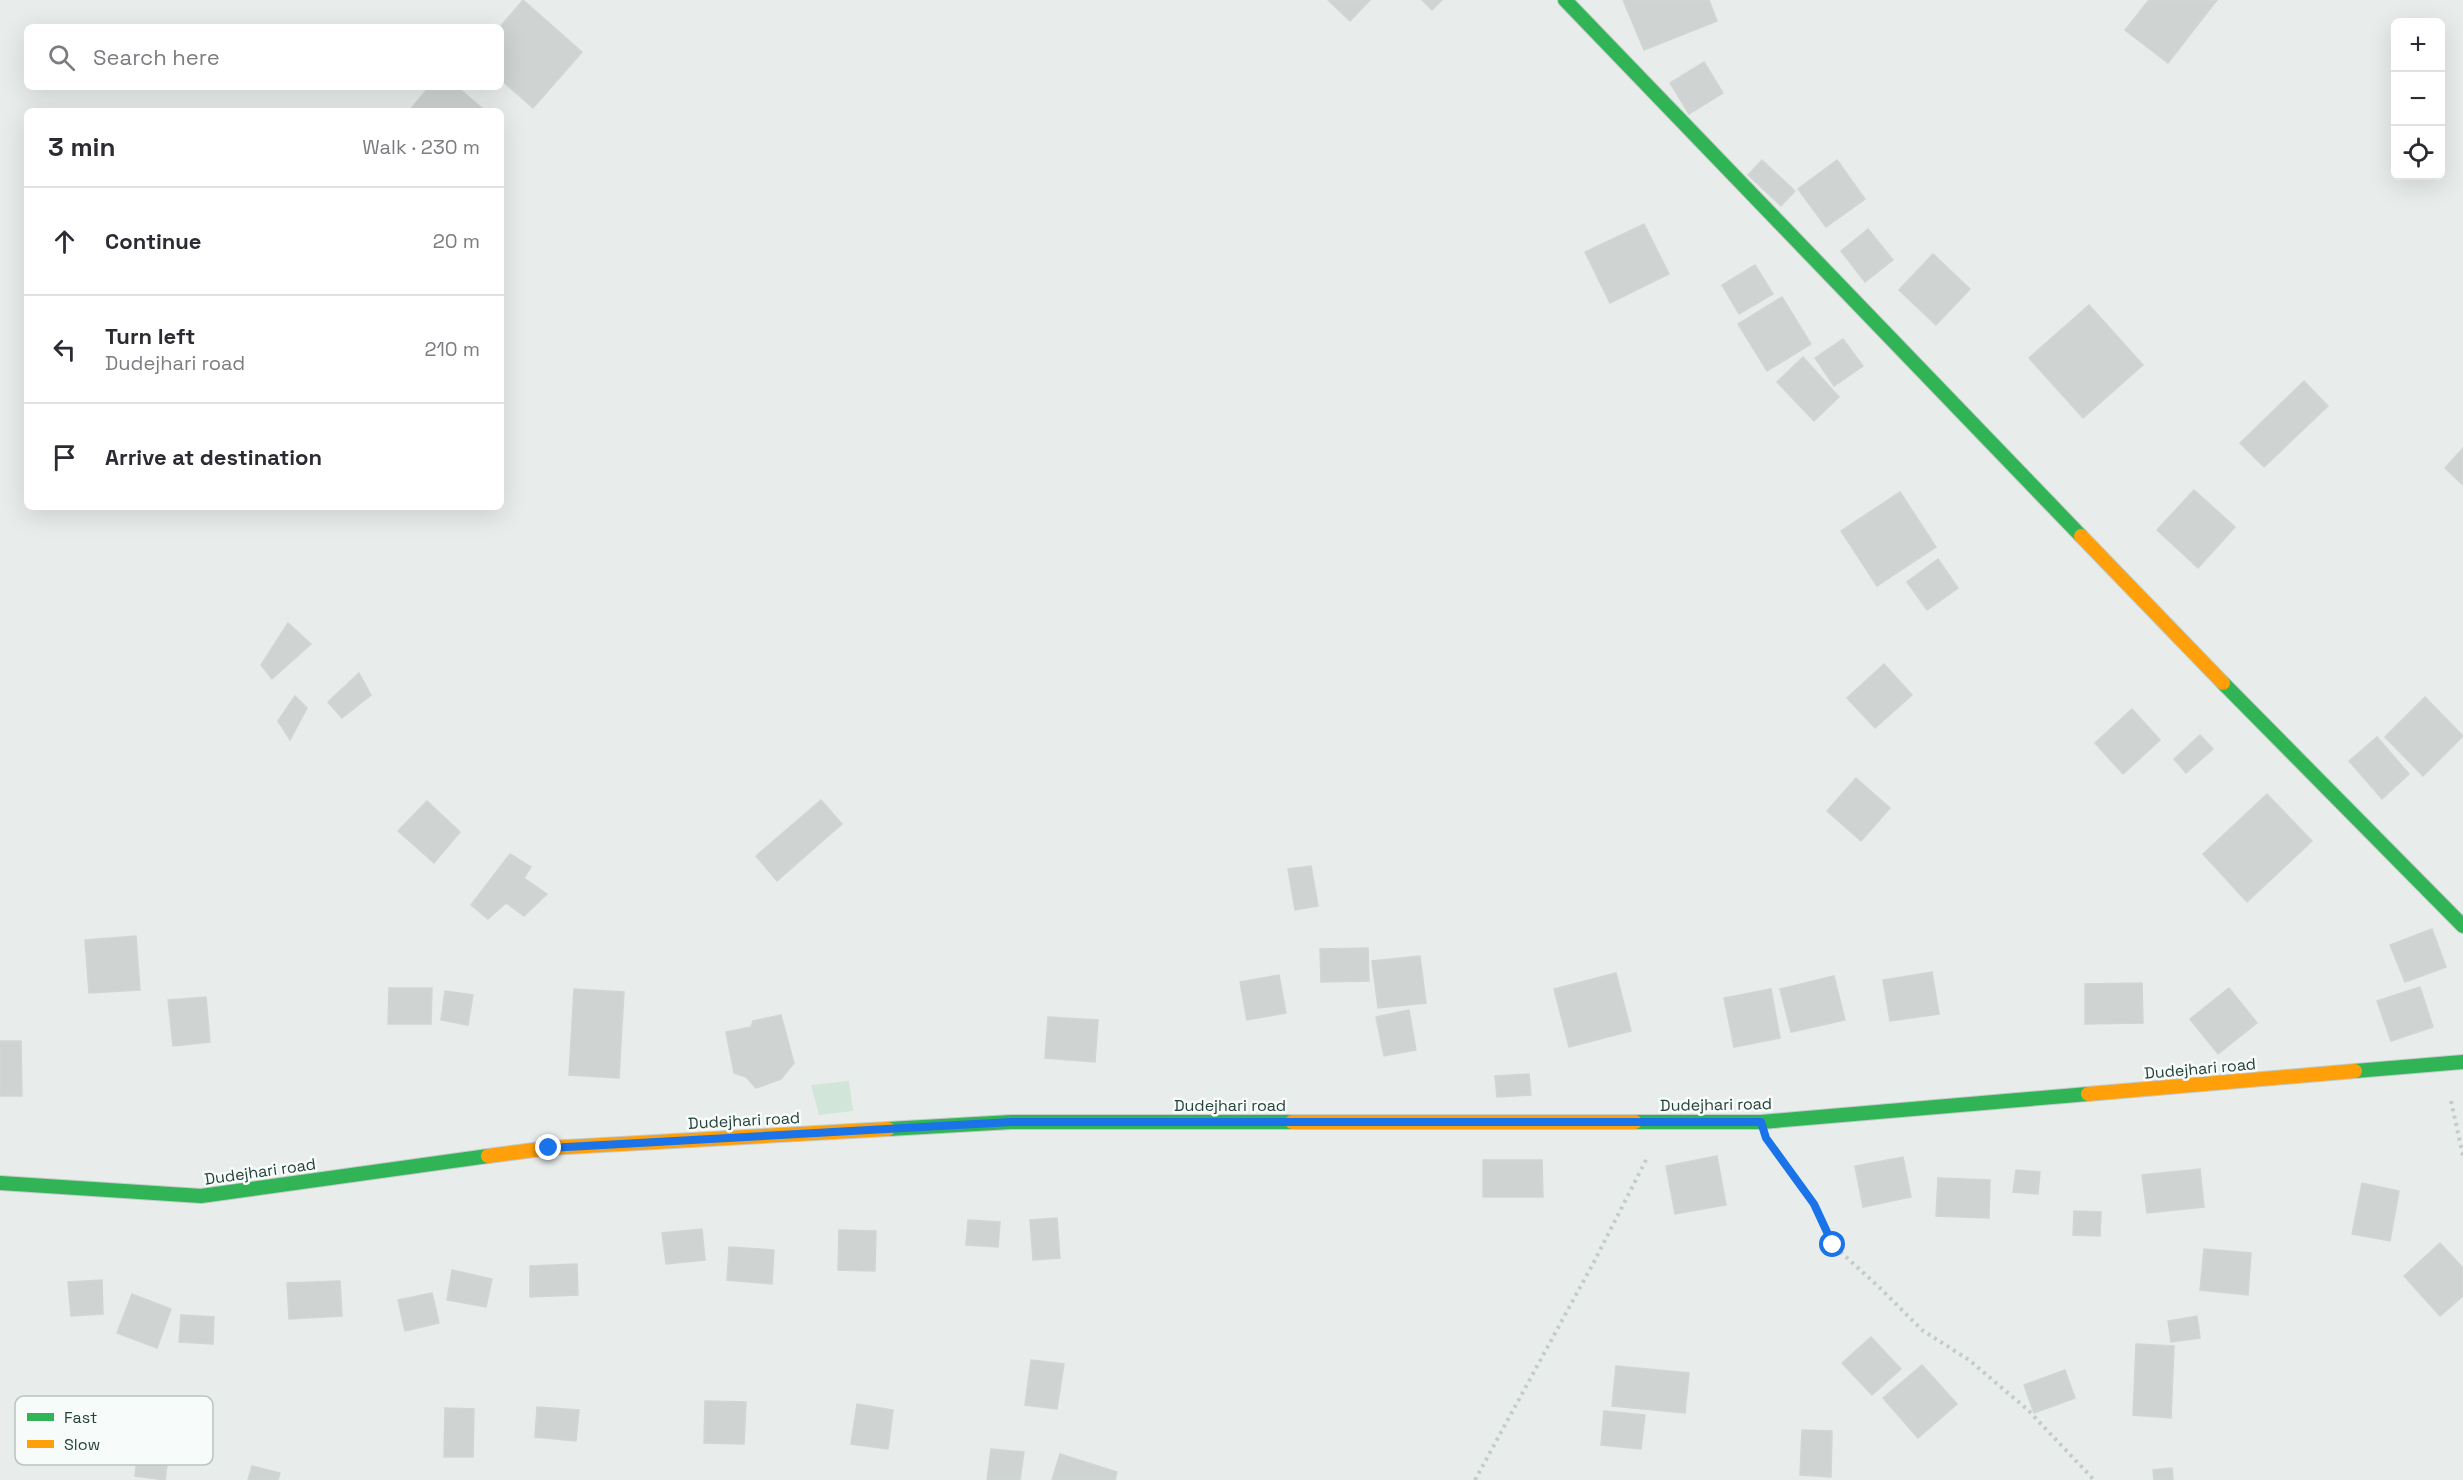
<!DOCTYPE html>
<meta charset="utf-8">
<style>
body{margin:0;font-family:"Space Grotesk",sans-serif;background:#f7f7f7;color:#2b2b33}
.controls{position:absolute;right:18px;top:18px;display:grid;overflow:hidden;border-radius:9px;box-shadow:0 6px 24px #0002}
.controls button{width:54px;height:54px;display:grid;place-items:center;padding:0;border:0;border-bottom:2px solid #e1e1e2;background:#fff;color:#2b2b33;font:30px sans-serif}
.stop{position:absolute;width:18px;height:18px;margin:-14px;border:4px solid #1a73e8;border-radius:50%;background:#fff}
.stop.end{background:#1a73e8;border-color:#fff;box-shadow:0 2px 6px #0008}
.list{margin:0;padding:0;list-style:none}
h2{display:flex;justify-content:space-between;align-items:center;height:78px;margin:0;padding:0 24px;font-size:26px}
h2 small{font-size:20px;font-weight:400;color:#7c7c81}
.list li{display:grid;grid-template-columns:39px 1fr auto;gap:18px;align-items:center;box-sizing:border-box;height:108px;padding:0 24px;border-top:2px solid #e1e1e2}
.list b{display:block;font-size:22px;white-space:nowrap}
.list p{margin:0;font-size:20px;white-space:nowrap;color:#7c7c81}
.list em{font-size:20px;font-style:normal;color:#7c7c81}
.icon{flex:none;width:33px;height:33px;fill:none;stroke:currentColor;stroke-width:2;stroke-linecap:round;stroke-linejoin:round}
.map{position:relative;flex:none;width:2463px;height:1480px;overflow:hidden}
.search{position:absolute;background:#fff;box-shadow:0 6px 24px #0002;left:24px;top:24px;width:480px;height:66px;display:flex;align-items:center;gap:15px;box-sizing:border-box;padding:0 21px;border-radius:9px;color:#7c7c81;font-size:22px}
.panel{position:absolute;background:#fff;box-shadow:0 6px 24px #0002;left:24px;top:108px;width:480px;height:402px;border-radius:9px}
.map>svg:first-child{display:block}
.green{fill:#d1e6d8}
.building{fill:#cfd4d2;stroke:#d1d6d4;stroke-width:1.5}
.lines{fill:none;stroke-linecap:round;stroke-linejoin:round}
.fast-casing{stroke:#c3cbc8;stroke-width:16}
.slow-casing{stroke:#c3cbc8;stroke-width:16}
.path{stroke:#c3ccca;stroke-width:4;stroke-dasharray:3 4.5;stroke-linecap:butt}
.fast{stroke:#30b455;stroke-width:14}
.slow{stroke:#ff9f0a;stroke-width:14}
.route{stroke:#1a73e8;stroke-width:8}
.labels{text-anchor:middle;stroke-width:5;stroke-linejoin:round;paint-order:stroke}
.street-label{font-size:16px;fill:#24423a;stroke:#f7fbf9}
.key{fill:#f7fbf9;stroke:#b8c4c0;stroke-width:1.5}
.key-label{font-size:16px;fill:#24423a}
</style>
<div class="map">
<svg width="2463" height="1480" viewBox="0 0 2463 1480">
<rect width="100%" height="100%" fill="#e8edeb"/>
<path class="green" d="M 849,1081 L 853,1111 L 819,1115 L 811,1085 Z"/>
<g class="building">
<path d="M 523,0 L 582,52 L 533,108 L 501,80 L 500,27 Z"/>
<path d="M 1328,0 L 1370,0 L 1350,21 Z"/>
<path d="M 1422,0 L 1442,0 L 1432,10 Z"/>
<path d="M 1623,0 L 1709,0 L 1717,21 L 1644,50 Z"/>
<path d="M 2149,0 L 2217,0 L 2168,63 L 2125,30 Z"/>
<path d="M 1704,62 L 1723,93 L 1689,114 L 1670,83 Z"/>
<path d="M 429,87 L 457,87 L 483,109 L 481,111 L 409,111 Z"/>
<path d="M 1762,160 L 1795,191 L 1781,206 L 1748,175 Z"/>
<path d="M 1837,160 L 1865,199 L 1826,227 L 1798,189 Z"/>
<path d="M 1644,224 L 1669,274 L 1610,303 L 1585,252 Z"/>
<path d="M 1868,229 L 1893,260 L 1865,282 L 1841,251 Z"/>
<path d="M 1933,254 L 1970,289 L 1936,325 L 1899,290 Z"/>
<path d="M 1755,265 L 1773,294 L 1739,314 L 1722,285 Z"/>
<path d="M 1782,297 L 1811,344 L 1767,371 L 1738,324 Z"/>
<path d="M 2089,305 L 2143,365 L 2083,418 L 2029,358 Z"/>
<path d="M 1843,339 L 1863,366 L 1834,386 L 1815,358 Z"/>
<path d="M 1803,357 L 1839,397 L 1814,421 L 1777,382 Z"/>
<path d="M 2304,381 L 2328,406 L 2264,467 L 2240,443 Z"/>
<path d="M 2463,448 L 2463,485 L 2445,468 Z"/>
<path d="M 2194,490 L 2235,527 L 2198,568 L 2157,530 Z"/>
<path d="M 1900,492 L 1936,547 L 1877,586 L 1841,531 Z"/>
<path d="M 1938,559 L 1958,588 L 1927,610 L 1907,582 Z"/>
<path d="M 288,623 L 311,644 L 272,679 L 261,665 Z"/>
<path d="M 1884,664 L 1912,695 L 1875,728 L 1847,698 Z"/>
<path d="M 359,673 L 371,695 L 342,718 L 328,702 Z"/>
<path d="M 295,696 L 307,708 L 290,740 L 278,721 Z"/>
<path d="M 2425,697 L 2463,736 L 2423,776 L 2385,737 Z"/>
<path d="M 2132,709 L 2160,740 L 2123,774 L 2095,743 Z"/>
<path d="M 2200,735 L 2213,749 L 2186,773 L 2174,759 Z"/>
<path d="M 2377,737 L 2409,774 L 2382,799 L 2349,761 Z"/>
<path d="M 1856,778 L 1890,808 L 1861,841 L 1827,811 Z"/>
<path d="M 2267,794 L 2312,841 L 2247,902 L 2203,854 Z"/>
<path d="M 821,800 L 842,824 L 777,881 L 756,856 Z"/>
<path d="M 427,801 L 460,832 L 434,863 L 398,831 Z"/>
<path d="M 510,854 L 531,867 L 524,878 L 547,894 L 524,916 L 506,903 L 488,919 L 471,905 Z"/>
<path d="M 1311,866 L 1318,906 L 1295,910 L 1288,869 Z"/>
<path d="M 2432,929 L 2446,967 L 2405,982 L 2390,945 Z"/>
<path d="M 136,936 L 140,990 L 89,993 L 85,940 Z"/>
<path d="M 1368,948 L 1369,981 L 1321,982 L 1320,949 Z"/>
<path d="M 1420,956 L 1426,1003 L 1378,1008 L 1372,961 Z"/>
<path d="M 1932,972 L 1939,1014 L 1890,1021 L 1883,980 Z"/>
<path d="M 1616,973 L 1631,1031 L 1569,1047 L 1554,989 Z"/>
<path d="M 1279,975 L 1286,1013 L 1247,1020 L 1240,982 Z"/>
<path d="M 1834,976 L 1845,1020 L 1791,1032 L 1780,989 Z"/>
<path d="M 2142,983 L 2143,1023 L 2085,1024 L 2085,984 Z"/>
<path d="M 2420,987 L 2433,1027 L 2391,1041 L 2377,1001 Z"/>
<path d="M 389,988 L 432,988 L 431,1024 L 388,1024 Z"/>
<path d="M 2229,988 L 2257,1023 L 2218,1054 L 2190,1019 Z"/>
<path d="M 574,989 L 624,992 L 619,1078 L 569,1075 Z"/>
<path d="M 1771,989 L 1780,1038 L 1734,1047 L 1724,998 Z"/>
<path d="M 445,991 L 473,995 L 468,1025 L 441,1020 Z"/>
<path d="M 206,997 L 210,1042 L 173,1046 L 168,1000 Z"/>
<path d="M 1409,1010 L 1416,1050 L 1384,1056 L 1376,1017 Z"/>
<path d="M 781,1015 L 794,1063 L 781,1079 L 756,1088 L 746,1077 L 734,1073 L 726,1032 L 751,1027 L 753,1021 Z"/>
<path d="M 1048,1017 L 1098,1020 L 1095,1062 L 1045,1058 Z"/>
<path d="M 0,1041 L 21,1041 L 22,1096 L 0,1096 Z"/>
<path d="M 1529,1074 L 1531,1095 L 1497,1097 L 1495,1076 Z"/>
<path d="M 1717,1156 L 1726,1205 L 1675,1214 L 1666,1166 Z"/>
<path d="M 1903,1157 L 1911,1197 L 1863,1207 L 1855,1166 Z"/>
<path d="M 1483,1160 L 1542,1160 L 1543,1197 L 1483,1197 Z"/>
<path d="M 2200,1169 L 2204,1207 L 2147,1213 L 2142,1175 Z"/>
<path d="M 2016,1170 L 2040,1172 L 2038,1194 L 2013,1192 Z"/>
<path d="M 1938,1178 L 1990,1180 L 1989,1218 L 1936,1216 Z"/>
<path d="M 2362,1183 L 2399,1191 L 2390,1241 L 2352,1234 Z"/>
<path d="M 2074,1211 L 2101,1212 L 2100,1236 L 2073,1235 Z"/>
<path d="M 1057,1218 L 1060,1258 L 1033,1260 L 1030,1220 Z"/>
<path d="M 968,1220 L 1000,1222 L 998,1247 L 966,1245 Z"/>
<path d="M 702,1229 L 705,1260 L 666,1264 L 662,1233 Z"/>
<path d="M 839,1230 L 876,1231 L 875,1271 L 838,1270 Z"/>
<path d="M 2440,1243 L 2463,1268 L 2463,1296 L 2440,1316 L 2404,1276 Z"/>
<path d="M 729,1247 L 774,1250 L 772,1284 L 727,1280 Z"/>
<path d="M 2204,1249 L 2251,1253 L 2248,1295 L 2200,1290 Z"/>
<path d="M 577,1264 L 578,1295 L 530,1297 L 530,1266 Z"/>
<path d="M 452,1270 L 492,1279 L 486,1307 L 447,1300 Z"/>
<path d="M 102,1280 L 103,1314 L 71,1316 L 68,1282 Z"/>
<path d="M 340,1281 L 342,1316 L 289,1319 L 287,1283 Z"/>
<path d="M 432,1293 L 439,1323 L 405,1331 L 398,1300 Z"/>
<path d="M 132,1294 L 171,1309 L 157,1348 L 117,1333 Z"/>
<path d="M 181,1315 L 214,1317 L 213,1344 L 179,1342 Z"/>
<path d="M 2197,1316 L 2200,1338 L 2171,1342 L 2168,1321 Z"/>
<path d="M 1871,1337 L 1901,1369 L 1872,1395 L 1842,1363 Z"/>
<path d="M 2136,1344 L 2174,1346 L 2171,1418 L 2133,1415 Z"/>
<path d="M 1031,1360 L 1064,1364 L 1057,1409 L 1025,1405 Z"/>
<path d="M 1922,1365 L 1957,1404 L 1918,1438 L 1883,1398 Z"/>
<path d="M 1616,1366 L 1689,1373 L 1685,1413 L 1612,1406 Z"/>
<path d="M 2065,1370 L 2075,1398 L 2034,1413 L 2024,1385 Z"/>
<path d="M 705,1401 L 746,1402 L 744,1444 L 704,1443 Z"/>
<path d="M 857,1404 L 893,1410 L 888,1449 L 851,1444 Z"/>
<path d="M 537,1407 L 579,1410 L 576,1441 L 535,1437 Z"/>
<path d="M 445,1408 L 474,1409 L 473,1457 L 444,1457 Z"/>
<path d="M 1604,1411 L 1645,1415 L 1641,1449 L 1601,1445 Z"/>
<path d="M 1802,1430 L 1832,1431 L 1831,1477 L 1800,1475 Z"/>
<path d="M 140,1433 L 171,1436 L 165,1480 L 135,1476 Z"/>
<path d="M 991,1449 L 1024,1452 L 1020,1480 L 987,1480 Z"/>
<path d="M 1060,1454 L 1117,1472 L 1115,1480 L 1052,1480 Z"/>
<path d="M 252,1466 L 280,1473 L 278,1480 L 248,1480 Z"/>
<path d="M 2172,1468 L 2173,1480 L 2154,1480 L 2153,1470 Z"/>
</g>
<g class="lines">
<defs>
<g id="fast">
<path d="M 1565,0 L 2081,536"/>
<path d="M 2223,683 L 2463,926"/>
<path d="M 2355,1071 L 2463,1062"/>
<path d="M 1635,1122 L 1761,1122 L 2088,1094"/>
<path d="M 888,1129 L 1011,1122 L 1292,1122"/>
<path d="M 0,1183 L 201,1196 L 488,1156"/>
</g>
<g id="slow">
<path d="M 2081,536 L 2223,683"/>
<path d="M 2088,1094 L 2355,1071"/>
<path d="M 1292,1122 L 1635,1122"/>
<path d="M 488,1156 L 549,1148 L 888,1129"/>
</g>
</defs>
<use href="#fast" class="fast-casing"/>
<use href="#slow" class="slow-casing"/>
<g class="path">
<path d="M 2451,1101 L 2463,1156"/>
<path d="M 1781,1157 L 1814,1205 L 1833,1245 L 1880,1288 L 1922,1330 L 1969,1360 L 2028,1410 L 2094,1480"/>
<path d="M 1475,1480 L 1595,1260 L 1647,1158"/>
</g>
<use href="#fast" class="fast"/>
<use href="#slow" class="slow"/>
</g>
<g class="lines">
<path class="route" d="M 549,1148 L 1011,1122 L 1761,1122 L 1766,1138 L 1814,1204 L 1833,1245"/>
</g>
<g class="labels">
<g class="street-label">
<text transform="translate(2200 1068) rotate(-5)" y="6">Dudejhari road</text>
<text transform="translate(1716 1104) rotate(-1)" y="6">Dudejhari road</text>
<text x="1230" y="1111">Dudejhari road</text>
<text transform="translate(744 1120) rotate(-3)" y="6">Dudejhari road</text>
<text transform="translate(260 1171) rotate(-8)" y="6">Dudejhari road</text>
</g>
</g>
<rect x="15" y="1396" width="198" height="69" rx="9" class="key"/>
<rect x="27" y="1413" width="27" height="8" fill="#30b455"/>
<rect x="27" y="1440" width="27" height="8" fill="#ff9f0a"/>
<g class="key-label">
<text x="64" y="1423">Fast</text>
<text x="64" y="1450">Slow</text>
</g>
</svg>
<div class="controls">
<button>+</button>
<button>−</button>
<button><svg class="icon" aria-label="locate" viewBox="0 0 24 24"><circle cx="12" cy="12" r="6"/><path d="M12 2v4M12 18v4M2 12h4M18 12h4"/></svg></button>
</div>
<div class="stop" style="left:1833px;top:1245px"></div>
<div class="stop end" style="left:549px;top:1148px"></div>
<div class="search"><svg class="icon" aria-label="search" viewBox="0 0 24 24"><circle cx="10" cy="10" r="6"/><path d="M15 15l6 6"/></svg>Search here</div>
<section class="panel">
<h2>3 min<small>Walk · 230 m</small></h2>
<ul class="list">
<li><svg class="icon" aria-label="ahead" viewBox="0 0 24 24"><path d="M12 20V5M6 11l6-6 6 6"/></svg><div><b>Continue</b></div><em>20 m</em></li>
<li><svg class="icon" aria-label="left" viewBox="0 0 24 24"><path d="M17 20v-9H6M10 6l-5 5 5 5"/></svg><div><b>Turn left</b><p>Dudejhari road</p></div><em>210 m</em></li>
<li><svg class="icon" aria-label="arrive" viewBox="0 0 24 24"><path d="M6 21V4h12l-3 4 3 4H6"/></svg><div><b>Arrive at destination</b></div></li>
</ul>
</section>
</div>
